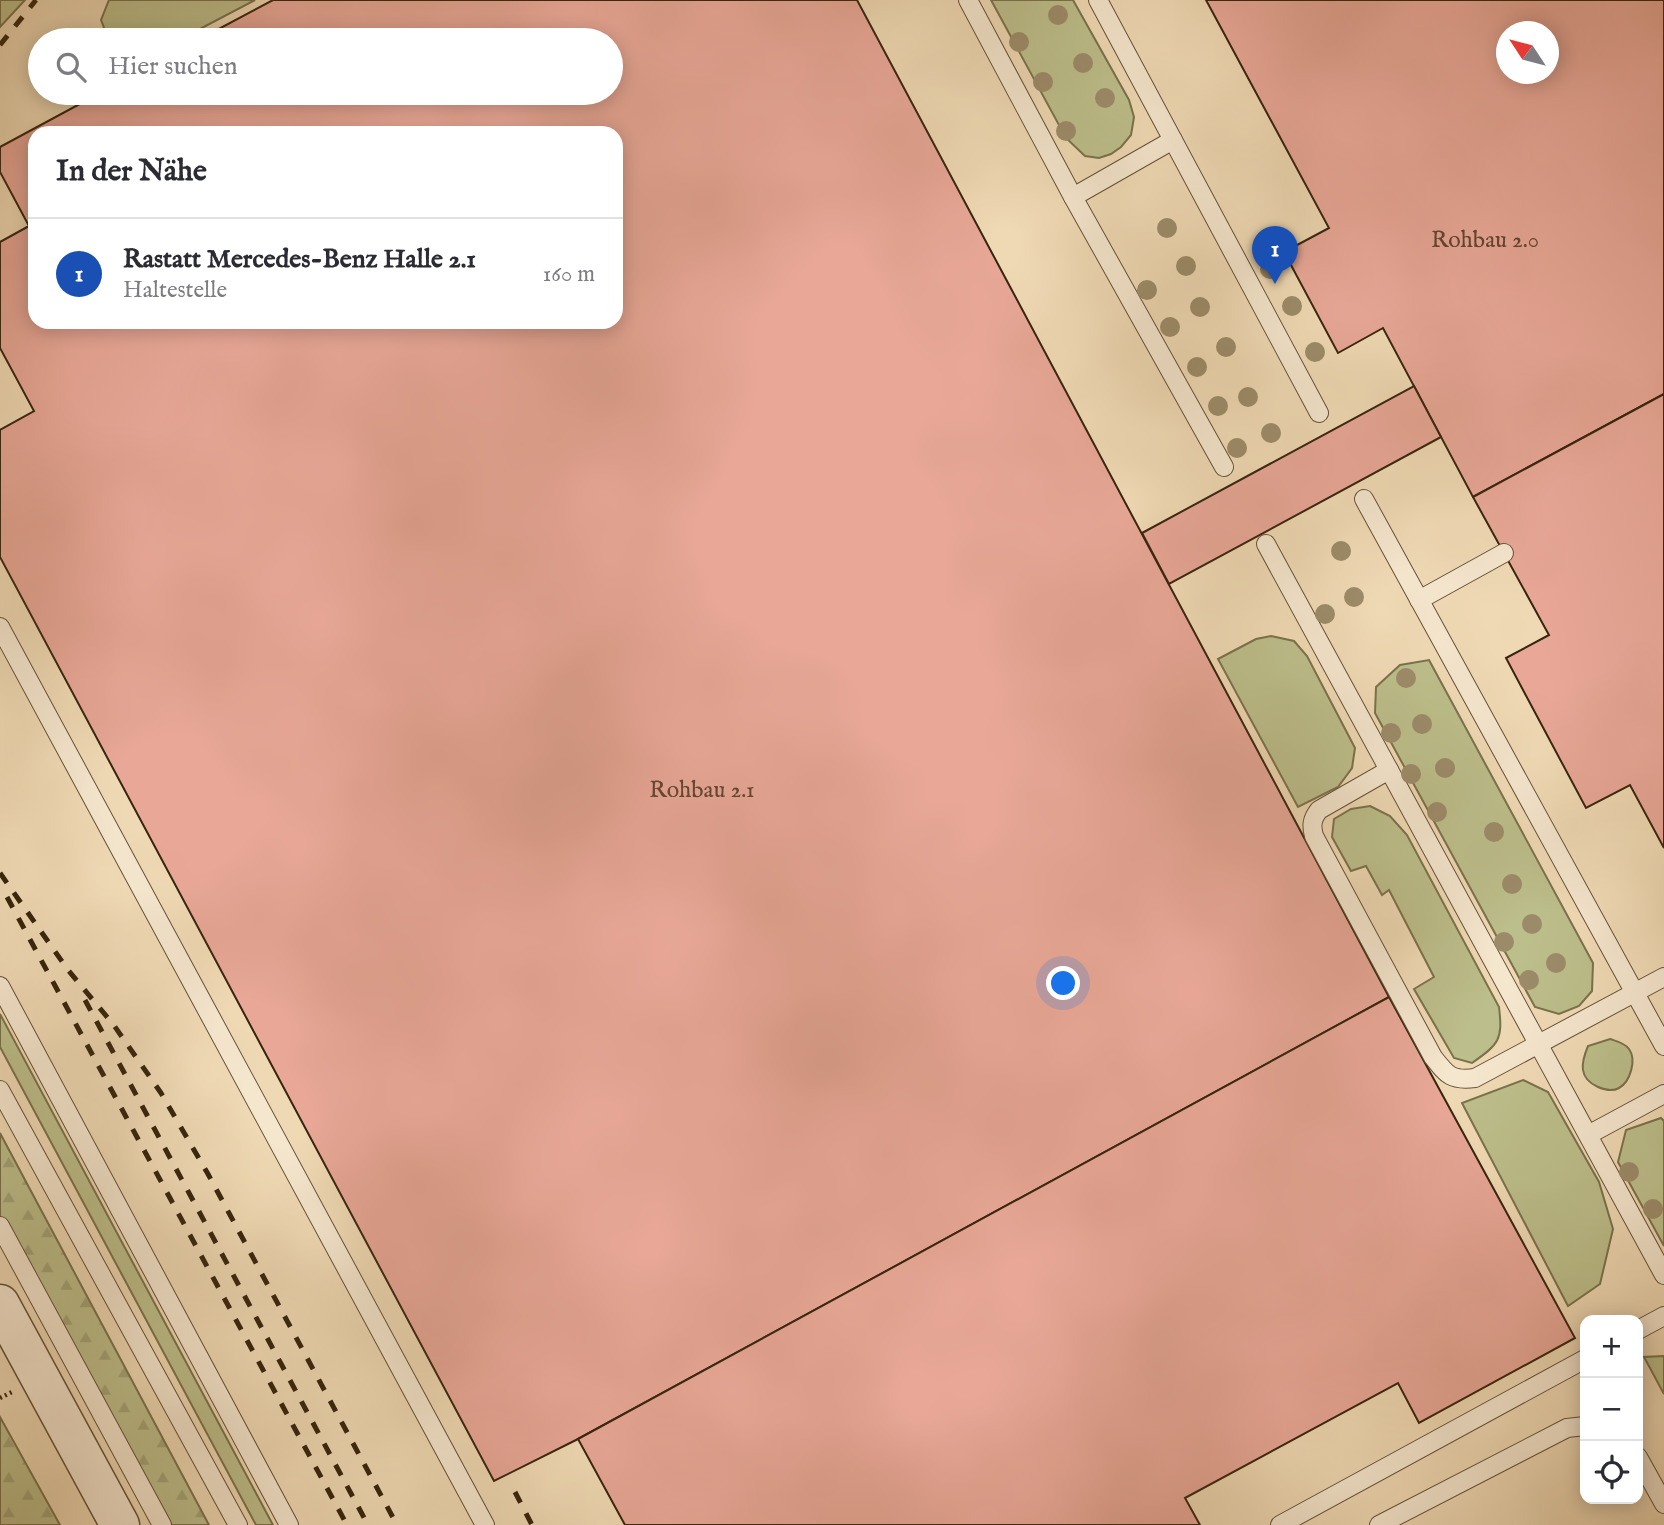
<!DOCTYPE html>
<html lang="de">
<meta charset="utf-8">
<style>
body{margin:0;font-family:"IM FELL English",serif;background:#f7f7f7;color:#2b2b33}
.controls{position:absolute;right:21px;bottom:21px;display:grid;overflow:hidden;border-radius:14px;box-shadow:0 4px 18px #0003}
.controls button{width:63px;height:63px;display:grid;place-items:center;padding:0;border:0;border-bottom:2px solid #e1e1e2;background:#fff;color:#2b2b33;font:35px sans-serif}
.compass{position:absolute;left:1496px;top:21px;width:63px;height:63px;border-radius:50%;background:#fff;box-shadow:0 4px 18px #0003;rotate:306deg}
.you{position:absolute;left:1064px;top:984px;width:24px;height:24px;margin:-18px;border:5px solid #fff;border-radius:50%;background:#1a73e8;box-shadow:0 0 0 10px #1a73e833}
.badge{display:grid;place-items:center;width:46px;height:46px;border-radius:50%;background:#8f2418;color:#fff;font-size:23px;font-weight:700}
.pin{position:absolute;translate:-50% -58px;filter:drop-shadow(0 2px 4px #0008)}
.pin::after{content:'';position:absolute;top:37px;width:24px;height:21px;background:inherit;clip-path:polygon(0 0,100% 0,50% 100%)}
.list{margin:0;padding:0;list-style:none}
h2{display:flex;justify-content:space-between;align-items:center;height:91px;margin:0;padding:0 28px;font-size:30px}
h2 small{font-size:23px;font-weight:400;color:#7c7c81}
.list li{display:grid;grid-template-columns:46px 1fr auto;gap:21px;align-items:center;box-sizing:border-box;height:112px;padding:0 28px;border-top:2px solid #e1e1e2}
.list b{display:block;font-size:26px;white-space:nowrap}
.list p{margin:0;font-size:23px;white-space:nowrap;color:#7c7c81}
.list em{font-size:23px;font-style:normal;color:#7c7c81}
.icon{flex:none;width:38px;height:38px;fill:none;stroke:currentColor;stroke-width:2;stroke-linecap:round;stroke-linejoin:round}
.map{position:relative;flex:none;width:1664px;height:1525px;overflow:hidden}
.search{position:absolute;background:#fff;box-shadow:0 4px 18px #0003;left:28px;top:28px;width:595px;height:77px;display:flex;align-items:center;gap:18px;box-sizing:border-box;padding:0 24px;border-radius:38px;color:#7c7c81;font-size:26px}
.panel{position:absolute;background:#fff;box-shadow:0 4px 18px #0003;left:28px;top:126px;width:595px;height:203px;border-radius:21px}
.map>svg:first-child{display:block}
.green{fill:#bcbe8b;stroke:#7a724c;stroke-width:2}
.forest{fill:url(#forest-firs);stroke:#7a724c;stroke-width:2}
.building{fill:#e8a797;stroke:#38250d;stroke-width:2;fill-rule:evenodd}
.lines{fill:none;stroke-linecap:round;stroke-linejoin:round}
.service-casing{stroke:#665237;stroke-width:20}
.tertiary-casing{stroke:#665237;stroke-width:41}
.path{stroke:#38250d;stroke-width:4.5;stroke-dasharray:2 3.5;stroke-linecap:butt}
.service{stroke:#f5e6ce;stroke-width:18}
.tertiary{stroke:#f5e6ce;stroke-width:38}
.rail{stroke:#38250d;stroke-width:5;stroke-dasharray:12 12;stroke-linecap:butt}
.tree{fill:#9c8b69}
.labels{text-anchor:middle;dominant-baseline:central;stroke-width:6;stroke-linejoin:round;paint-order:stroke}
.number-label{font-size:23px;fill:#644630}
</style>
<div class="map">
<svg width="1664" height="1525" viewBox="0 0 1664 1525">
<defs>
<pattern id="forest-firs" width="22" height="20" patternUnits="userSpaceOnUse" patternTransform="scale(1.75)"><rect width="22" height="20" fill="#bcbe8b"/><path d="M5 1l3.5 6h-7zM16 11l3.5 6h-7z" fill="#a2a377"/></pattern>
</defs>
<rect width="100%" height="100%" fill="#efd9b4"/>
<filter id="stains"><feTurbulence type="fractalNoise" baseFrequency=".00286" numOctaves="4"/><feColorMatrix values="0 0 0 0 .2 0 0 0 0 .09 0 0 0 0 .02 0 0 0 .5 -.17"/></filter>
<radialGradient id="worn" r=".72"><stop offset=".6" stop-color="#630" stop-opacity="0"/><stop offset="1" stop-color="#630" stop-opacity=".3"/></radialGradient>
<!-- green -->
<g class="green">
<path d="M0,0h25l-25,27z"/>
<path d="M109,0h146l-76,40h-70l-8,-20z"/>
<path d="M991,0h82l56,100 5,17 -3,18 -10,12 -10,7 -12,4 -14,-2 -19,-18z"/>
<path d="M1271,636l23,5 13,15 48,92 -3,20 -14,19 -40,20 -80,-148 38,-20z"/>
<path d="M1429,660l164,303 -1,28 -13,15 -20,8 -24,-7 -160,-294 1,-26 24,-22z"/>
<path d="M1370,806l20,10 17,19 92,172c4,33 0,37 -27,56l-18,-5 -40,-69 20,-12 -45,-87 -7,5 -16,-29 -15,5 -19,-34 2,-18 17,-10z"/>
<path d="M0,1014l273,511h-17l-256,-478z"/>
<path d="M1610,1039c6,2 15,4 19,10 8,11 1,33 -10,39 -7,4 -14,2 -21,-1 -20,-9 -17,-24 -10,-41z"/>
<path d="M1523,1080l25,12 51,90 14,47 -13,55 -32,22 -106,-203z"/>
<path d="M1661,1118l3,3v125l-46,-84 8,-32z"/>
<path d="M1664,1356v38l-20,-37z"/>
</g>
<!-- forest -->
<g class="forest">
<path d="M0,1133l209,392h-45l-164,-304z"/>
<path d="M0,1417l60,108h-60z"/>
</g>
<!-- building -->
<g class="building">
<path d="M273,0h584l532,997 -811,442 -84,42 -494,-924v-127l34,-19 -34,-63v-106l29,-16 -29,-54v-25l100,-54h511v-53h-413zM35,133h581v189h-581z"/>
<path d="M1206,0h458v394l-191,103 -90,-169 -45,25 -54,-101 45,-24zM1506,32h42v42h-42z"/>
<path d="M1414,386l27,51 -272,147 -27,-51z"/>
<path d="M1664,394v454l-34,-63 -44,23 -80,-150 43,-23 -76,-138z"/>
<path d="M1389,997l186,341 -156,85 -21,-40 -213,115 15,27h-575l-47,-86z"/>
</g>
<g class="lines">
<defs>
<g id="service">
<path d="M968,0l105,197 151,270"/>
<path d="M1098,0l221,413"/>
<path d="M1073,197l100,-57"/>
<path d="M1364,499l300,547"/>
<path d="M1266,544l398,731"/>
<path d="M1419,600l85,-47"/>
<path d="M0,627l485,898"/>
<path d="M1389,770l-70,40c-7,9 -8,15 -5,26l119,221c14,18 18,24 42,21l189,-101"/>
<path d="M0,986l289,539"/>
<path d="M0,1090l238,435"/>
<path d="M1588,1135l76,-41"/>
<path d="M0,1226l162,299"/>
<path d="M1638,1330l26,-14"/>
<path d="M1638,1457l26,47"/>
<path d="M1280,1525l305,-166"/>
<path d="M1379,1525l188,-97 18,-2"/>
</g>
<path id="tertiary" d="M0,1304l120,221"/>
</defs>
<!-- service casing -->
<use href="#service" class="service-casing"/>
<!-- tertiary casing -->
<use href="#tertiary" class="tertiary-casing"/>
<!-- path -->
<path class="path" d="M0,1398l12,-6"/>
<!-- service -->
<use href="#service" class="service"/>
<!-- tertiary -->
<use href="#tertiary" class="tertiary"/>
<!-- rail -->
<g class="rail">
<path d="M0,45l36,-45"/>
<path d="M0,873l68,97 45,54 48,69 47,81 189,351"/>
<path d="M7,897l340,628"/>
<path d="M85,1000l283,525"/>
<path d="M515,1492l17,33"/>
</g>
</g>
<!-- trees -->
<g class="tree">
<circle cx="1058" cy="15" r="10"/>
<circle cx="1019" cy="42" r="10"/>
<circle cx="1083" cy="63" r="10"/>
<circle cx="1043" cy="82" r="10"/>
<circle cx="1105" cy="98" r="10"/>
<circle cx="1066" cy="131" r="10"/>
<circle cx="1167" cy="228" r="10"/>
<circle cx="1186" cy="266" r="10"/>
<circle cx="1270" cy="269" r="10"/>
<circle cx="1147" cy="290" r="10"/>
<circle cx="1292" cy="306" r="10"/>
<circle cx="1200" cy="307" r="10"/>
<circle cx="1170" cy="327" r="10"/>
<circle cx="1226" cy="347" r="10"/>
<circle cx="1315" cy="352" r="10"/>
<circle cx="1197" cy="367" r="10"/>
<circle cx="1248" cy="397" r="10"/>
<circle cx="1218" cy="406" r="10"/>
<circle cx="1271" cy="433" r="10"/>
<circle cx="1237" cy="448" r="10"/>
<circle cx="1341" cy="551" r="10"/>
<circle cx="1354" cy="597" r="10"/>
<circle cx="1325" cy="614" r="10"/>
<circle cx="1406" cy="678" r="10"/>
<circle cx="1422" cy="724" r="10"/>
<circle cx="1391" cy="733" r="10"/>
<circle cx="1445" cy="768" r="10"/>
<circle cx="1411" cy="774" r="10"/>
<circle cx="1437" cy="812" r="10"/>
<circle cx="1494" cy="832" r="10"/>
<circle cx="1512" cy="884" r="10"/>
<circle cx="1532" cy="924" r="10"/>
<circle cx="1504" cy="942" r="10"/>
<circle cx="1556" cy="963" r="10"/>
<circle cx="1529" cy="980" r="10"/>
<circle cx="1629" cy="1172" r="10"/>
<circle cx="1653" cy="1209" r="10"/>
</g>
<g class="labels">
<!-- number labels -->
<g class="number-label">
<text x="1485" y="240">Rohbau 2.0</text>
<text x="702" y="790">Rohbau 2.1</text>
</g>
</g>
<rect width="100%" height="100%" filter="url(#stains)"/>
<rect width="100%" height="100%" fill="url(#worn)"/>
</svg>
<div class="controls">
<button>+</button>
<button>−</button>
<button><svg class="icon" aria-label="locate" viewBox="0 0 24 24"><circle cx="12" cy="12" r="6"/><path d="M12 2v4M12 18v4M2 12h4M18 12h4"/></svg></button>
</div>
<svg class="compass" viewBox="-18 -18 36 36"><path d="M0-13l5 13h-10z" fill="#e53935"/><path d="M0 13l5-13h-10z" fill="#7c7c81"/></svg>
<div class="you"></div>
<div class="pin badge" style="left:1275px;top:284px;background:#1a4fb4">1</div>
<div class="search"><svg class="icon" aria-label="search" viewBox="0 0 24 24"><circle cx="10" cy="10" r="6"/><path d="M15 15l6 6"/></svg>Hier suchen</div>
<section class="panel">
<h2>In der Nähe<small></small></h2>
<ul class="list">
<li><span class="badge" style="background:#1a4fb4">1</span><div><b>Rastatt Mercedes-Benz Halle 2.1</b><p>Haltestelle</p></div><em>160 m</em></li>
</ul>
</section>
</div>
